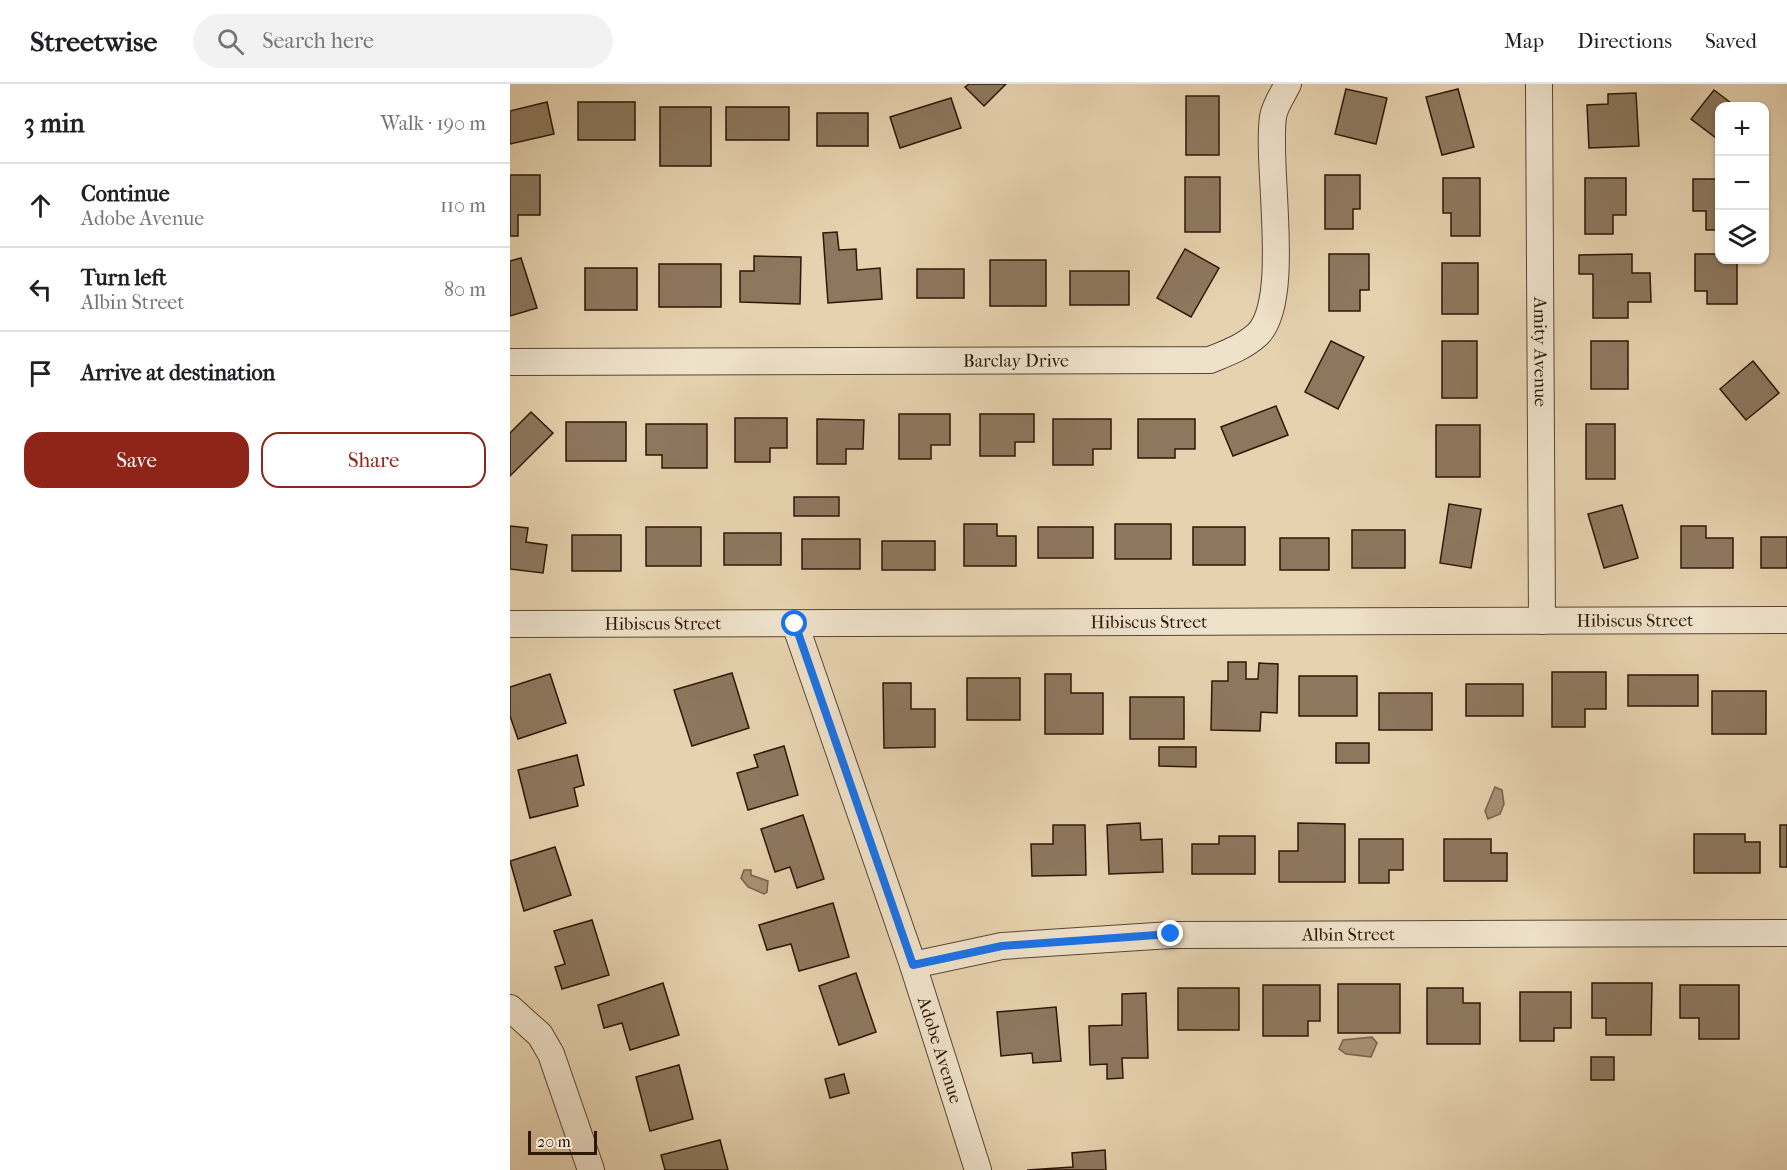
<!DOCTYPE html>
<meta charset="utf-8">
<style>
body{margin:0;font-family:"IM FELL French Canon",serif;background:#f2f2f2;color:#202124}
.controls{position:absolute;right:18px;top:18px;display:grid;overflow:hidden;border-radius:12px;box-shadow:0 2px 4px #0004}
.controls button{width:54px;height:54px;display:grid;place-items:center;padding:0;border:0;border-bottom:2px solid #e0e0e0;background:#fff;color:#202124;font:30px sans-serif}
.scale{position:absolute;left:18px;bottom:15px;width:69px;box-sizing:border-box;padding-left:6px;border:3px solid #2d1707;border-top:0;font-size:16px;line-height:21px;white-space:nowrap;color:#2d1707;-webkit-text-stroke:4px #efe2cb;paint-order:stroke}
.stop{position:absolute;width:18px;height:18px;margin:-14px;border:4px solid #1a73e8;border-radius:50%;background:#fff}
.stop.end{background:#1a73e8;border-color:#fff;box-shadow:0 2px 6px #0008}
.list{margin:0;padding:0;list-style:none}
h2{display:flex;justify-content:space-between;align-items:center;height:78px;margin:0;padding:0 24px;font-size:26px}
h2 small{font-size:20px;font-weight:400;color:#757577}
.list li{display:grid;grid-template-columns:39px 1fr auto;gap:18px;align-items:center;box-sizing:border-box;height:84px;padding:0 24px;border-top:2px solid #e0e0e0}
.list b{display:block;font-size:22px;white-space:nowrap}
.list p{margin:0;font-size:20px;white-space:nowrap;color:#757577}
.list em{font-size:20px;font-style:normal;color:#757577}
.actions{display:flex;gap:12px;padding:18px 24px}
.actions a{flex:1;padding:14px 0;border:2px solid #8f2418;border-radius:18px;text-align:center;font-size:21px;color:#8f2418}
.actions .main{background:#8f2418;color:#fff}
.icon{flex:none;width:33px;height:33px;fill:none;stroke:currentColor;stroke-width:2;stroke-linecap:round;stroke-linejoin:round}
.map{position:relative;flex:none;width:1277px;height:1086px;overflow:hidden}
header{display:flex;align-items:center;gap:36px;box-sizing:border-box;height:84px;padding:0 30px;background:#fff;border-bottom:2px solid #e0e0e0}
header strong{font-size:28px}
nav{display:flex;gap:33px;margin-inline-start:auto;font-size:21px}
.search{width:420px;height:54px;background:#f2f2f2;display:flex;align-items:center;gap:15px;box-sizing:border-box;padding:0 21px;border-radius:33px;color:#757577;font-size:22px}
main{display:flex}
aside{flex:1;background:#fff}
.map>svg:first-child{display:block}
.water{fill:#a79276;stroke:#76614a;stroke-width:1.5}
.building{fill:#8d785e;stroke:#2d1707;stroke-width:1.5}
.lines{fill:none;stroke-linecap:round;stroke-linejoin:round}
.street-casing{stroke:#5b4631;stroke-width:28}
.street{stroke:#efe2cb;stroke-width:26}
.route{stroke:#1a73e8;stroke-width:8}
.labels{text-anchor:middle;dominant-baseline:central;stroke-width:4.5;stroke-linejoin:round;paint-order:stroke}
.street-label{font-size:18px;fill:#2d1707;stroke:#efe2cb}
</style>
<header>
<strong>Streetwise</strong>
<div class="search"><svg class="icon" aria-label="search" viewBox="0 0 24 24"><circle cx="10" cy="10" r="6"/><path d="M15 15l6 6"/></svg>Search here</div>
<nav><a>Map</a><a>Directions</a><a>Saved</a></nav>
</header>
<main>
<aside>
<h2>3 min<small>Walk · 190 m</small></h2>
<ul class="list">
<li><svg class="icon" aria-label="ahead" viewBox="0 0 24 24"><path d="M12 20V5M6 11l6-6 6 6"/></svg><div><b>Continue</b><p>Adobe Avenue</p></div><em>110 m</em></li>
<li><svg class="icon" aria-label="left" viewBox="0 0 24 24"><path d="M17 20v-9H6M10 6l-5 5 5 5"/></svg><div><b>Turn left</b><p>Albin Street</p></div><em>80 m</em></li>
<li><svg class="icon" aria-label="arrive" viewBox="0 0 24 24"><path d="M6 21V4h12l-3 4 3 4H6"/></svg><div><b>Arrive at destination</b></div></li>
</ul>
<div class="actions"><a class="main">Save</a><a>Share</a></div>
</aside>
<div class="map">
<svg width="1277" height="1086" viewBox="0 0 1277 1086">
<rect width="100%" height="100%" fill="#e6d2af"/>
<filter id="stains"><feTurbulence type="fractalNoise" baseFrequency=".00333" numOctaves="4"/><feColorMatrix values="0 0 0 0 .2 0 0 0 0 .09 0 0 0 0 .02 0 0 0 .5 -.17"/></filter>
<radialGradient id="worn" r=".72"><stop offset=".6" stop-color="#630" stop-opacity="0"/><stop offset="1" stop-color="#630" stop-opacity=".3"/></radialGradient>
<!-- water -->
<g class="water">
<path d="M985,703l7,3 2,14 -4,10 -12,5 -3,-8z"/>
<path d="M234,786h7v5l17,6 -1,11 -3,2 -16,-7 -7,-9z"/>
<path d="M862,953l5,6 -6,14 -25,-3 -7,-5 4,-9z"/>
</g>
<!-- building -->
<g class="building">
<path d="M459,0h37l-22,22 -19,-19z"/>
<path d="M836,5l41,9 -11,46 -41,-10z"/>
<path d="M948,5l16,58 -32,8 -16,-58z"/>
<path d="M1204,6l21,16h-15v35l-29,-22z"/>
<path d="M1126,9l3,53 -50,2 -2,-43 21,-1v-10z"/>
<rect x="676" y="12" width="33" height="59"/>
<path d="M441,14l10,30 -61,20 -10,-31z"/>
<path d="M37,18l7,32 -44,10v-33z"/>
<rect x="68" y="18" width="57" height="38"/>
<rect x="150" y="23" width="51" height="59"/>
<rect x="216" y="23" width="63" height="33"/>
<rect x="307" y="29" width="51" height="33"/>
<path d="M0,91h30v40h-22v21h-8z"/>
<path d="M815,91h35v34h-7v20h-28z"/>
<rect x="675" y="93" width="35" height="55"/>
<path d="M933,94h37v58h-29v-23h-8z"/>
<path d="M1075,94h41v37h-13v19h-28z"/>
<path d="M1183,95h27v51h-14v-19h-13z"/>
<path d="M327,148l2,18 17,-1 1,21 23,-2 2,31 -54,4 -5,-70z"/>
<path d="M675,165l34,19 -28,49 -34,-19z"/>
<path d="M819,170h40v36h-9v21h-31z"/>
<path d="M1122,170v19h18l1,29h-23v16h-35v-44h-14v-19z"/>
<path d="M1185,170h25v6h17v44h-30v-13h-12z"/>
<path d="M244,172l47,1 -1,47 -60,-2v-31h14z"/>
<path d="M11,174l16,50 -27,8v-55z"/>
<rect x="480" y="176" width="56" height="46"/>
<rect x="932" y="179" width="36" height="51"/>
<rect x="149" y="180" width="62" height="43"/>
<rect x="75" y="184" width="52" height="42"/>
<rect x="407" y="185" width="47" height="29"/>
<rect x="560" y="187" width="59" height="34"/>
<path d="M821,257l33,16 -26,52 -33,-17z"/>
<rect x="932" y="257" width="35" height="57"/>
<rect x="1081" y="257" width="37" height="48"/>
<path d="M1243,277l26,32 -33,27 -26,-31z"/>
<path d="M766,322l12,29 -55,21 -12,-29z"/>
<path d="M21,328l22,21 -43,43v-43z"/>
<path d="M389,330h51v31h-19v14h-32z"/>
<path d="M470,330h54v28h-19v14h-35z"/>
<path d="M225,334h52v30h-17v14h-35z"/>
<path d="M307,335l47,1 -1,29h-17v15h-29z"/>
<path d="M543,335h58v30h-18v16h-40z"/>
<path d="M628,335h57v30h-20v9h-37z"/>
<rect x="56" y="338" width="60" height="39"/>
<path d="M136,340h61v44h-45v-13h-16z"/>
<rect x="1076" y="340" width="29" height="55"/>
<rect x="926" y="341" width="44" height="52"/>
<rect x="284" y="413" width="45" height="19"/>
<path d="M939,420l32,5 -10,59 -31,-5z"/>
<path d="M1112,421l16,53 -34,10 -16,-54z"/>
<path d="M454,440h33v12h19v30h-52z"/>
<rect x="605" y="440" width="56" height="35"/>
<path d="M0,442l18,2 -2,14 21,3 -4,28 -33,-4z"/>
<path d="M1171,442h25v12h27v30h-52z"/>
<rect x="136" y="443" width="55" height="39"/>
<rect x="528" y="443" width="55" height="31"/>
<rect x="683" y="443" width="52" height="38"/>
<rect x="842" y="446" width="53" height="38"/>
<rect x="214" y="449" width="57" height="32"/>
<rect x="62" y="451" width="49" height="36"/>
<rect x="1251" y="453" width="26" height="31"/>
<rect x="770" y="454" width="49" height="32"/>
<rect x="292" y="455" width="58" height="30"/>
<rect x="372" y="457" width="53" height="29"/>
<path d="M718,578h18v17h12l1,-16 19,1 -1,49 -16,-1 -1,19 -49,-1 1,-49h16z"/>
<path d="M1042,588h54v37h-21v18h-33z"/>
<path d="M222,589l17,55 -57,18 -18,-56z"/>
<path d="M40,590l16,49 -48,16 -8,-23v-29z"/>
<path d="M535,590h26v19h32v41h-58z"/>
<rect x="1118" y="591" width="70" height="31"/>
<rect x="789" y="592" width="58" height="40"/>
<rect x="457" y="594" width="53" height="42"/>
<path d="M373,599h28v26h24v38l-51,1z"/>
<rect x="956" y="600" width="57" height="32"/>
<rect x="1202" y="607" width="54" height="43"/>
<rect x="869" y="609" width="53" height="37"/>
<rect x="620" y="613" width="54" height="42"/>
<rect x="826" y="659" width="33" height="20"/>
<path d="M274,662l14,49 -50,15 -11,-37 21,-6 -4,-12z"/>
<path d="M649,663h37v20l-37,-1z"/>
<path d="M67,671l7,30 -10,3 4,18 -48,12 -12,-48z"/>
<path d="M293,731l21,64 -27,9 -7,-21 -15,5 -14,-43z"/>
<path d="M630,739l1,17 21,-1 1,33 -54,2 -2,-49z"/>
<path d="M788,739l47,1v58h-66v-31h19z"/>
<path d="M543,741h32l1,50 -54,1 -1,-32h22z"/>
<rect x="1270" y="741" width="7" height="42"/>
<path d="M1184,750h51v8h15v31h-66z"/>
<path d="M709,752h36v38h-63v-30h27z"/>
<path d="M849,755h44v31h-14v13h-30z"/>
<path d="M934,755h47v14h16v28h-63z"/>
<path d="M45,763l16,48 -47,16 -14,-50z"/>
<path d="M323,819l16,54 -50,14 -8,-27 -24,6 -8,-25z"/>
<path d="M82,836l17,55 -47,14 -7,-22 10,-3 -11,-33z"/>
<path d="M346,889l20,59 -37,13 -20,-59z"/>
<path d="M153,899l16,52 -49,15 -8,-27 -18,5 -6,-23z"/>
<path d="M1082,899h60l-1,52h-45v-17h-14z"/>
<rect x="828" y="900" width="62" height="49"/>
<path d="M753,901h57v36h-12v15h-45z"/>
<path d="M1170,901h59v54h-40v-21h-19z"/>
<rect x="668" y="904" width="61" height="42"/>
<path d="M917,904h36v15h17v41h-53z"/>
<path d="M1010,908h51v36h-17v13h-34z"/>
<path d="M636,909l2,65h-26l1,20 -16,1v-15l-17,1 -1,-39 33,-1v-31z"/>
<path d="M546,923l5,54 -28,2 -1,-10 -31,3 -4,-44z"/>
<rect x="1081" y="973" width="23" height="23"/>
<path d="M169,981l14,54 -43,12 -14,-54z"/>
<path d="M334,990l5,19 -19,5 -5,-19z"/>
<path d="M210,1056l8,30h-63l-4,-15z"/>
<path d="M595,1066l1,20h-79l46,-3 -1,-14z"/>
</g>
<g class="lines">
<defs>
<g id="street">
<path id="s1" d="M1029,0l3,537"/>
<path id="s2" d="M0,278l700,-2c17,-7 34,-13 48,-26 34,-35 8,-167 15,-217 1,-10 10,-23 15,-33"/>
<path id="s3" d="M0,540l1277,-4"/>
<path id="s4" d="M285,540l118,341 65,205"/>
<path id="s5" d="M403,881l89,-19 169,-11 616,-2"/>
<path d="M0,924l30,27 11,19 40,116"/>
</g>
</defs>
<!-- street casing -->
<use href="#street" class="street-casing"/>
<!-- street -->
<use href="#street" class="street"/>
</g>
<g class="lines">
<!-- route -->
<path class="route" d="M285,540l118,341 89,-19 169,-12"/>
</g>
<g class="labels">
<!-- street labels -->
<g class="street-label">
<text stroke="none"><textPath href="#s1" startOffset="268">Amity Avenue</textPath></text>
<text stroke="none"><textPath href="#s2" startOffset="506">Barclay Drive</textPath></text>
<text stroke="none"><textPath href="#s3" startOffset="1125">Hibiscus Street</textPath></text>
<text stroke="none"><textPath href="#s3" startOffset="639">Hibiscus Street</textPath></text>
<text stroke="none"><textPath href="#s3" startOffset="153">Hibiscus Street</textPath></text>
<text stroke="none"><textPath href="#s5" startOffset="438">Albin Street</textPath></text>
<text stroke="none"><textPath href="#s4" startOffset="450">Adobe Avenue</textPath></text>
</g>
</g>
<rect width="100%" height="100%" filter="url(#stains)"/>
<rect width="100%" height="100%" fill="url(#worn)"/>
</svg>
<div class="controls">
<button>+</button>
<button>−</button>
<button><svg class="icon" aria-label="layers" viewBox="0 0 24 24"><path d="M12 4l9 5-9 5-9-5zM3 14l9 5 9-5"/></svg></button>
</div>
<div class="scale">20 m</div>
<div class="stop" style="left:285px;top:540px"></div>
<div class="stop end" style="left:661px;top:850px"></div>
</div>
</main>
